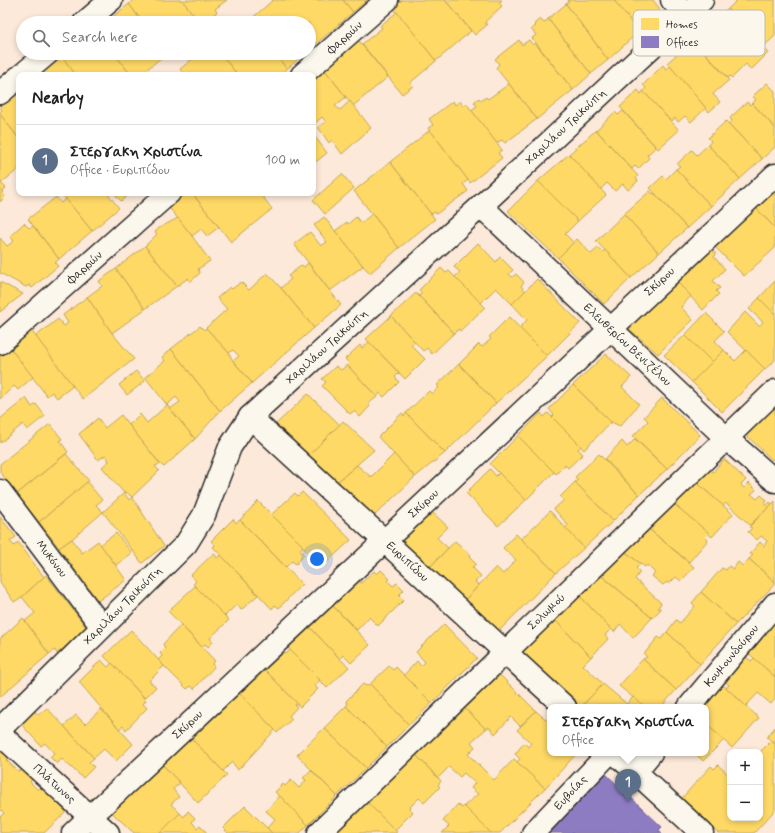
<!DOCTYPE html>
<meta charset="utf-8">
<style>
body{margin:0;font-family:Mynerve,sans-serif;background:#f2f2f2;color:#222}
.controls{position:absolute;right:12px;bottom:12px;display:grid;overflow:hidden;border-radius:8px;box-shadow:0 2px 6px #0003}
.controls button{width:36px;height:36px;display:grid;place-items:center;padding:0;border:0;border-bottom:1px solid #e0e0e0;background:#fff;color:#222;font:20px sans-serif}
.you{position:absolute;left:317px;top:559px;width:14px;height:14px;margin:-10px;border:3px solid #fff;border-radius:50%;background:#1a73e8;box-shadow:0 0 0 6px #1a73e833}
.badge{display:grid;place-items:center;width:26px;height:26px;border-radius:50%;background:#0b8043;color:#fff;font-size:13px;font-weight:700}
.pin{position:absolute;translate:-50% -33px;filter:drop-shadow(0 1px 2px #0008)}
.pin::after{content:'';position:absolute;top:21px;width:14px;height:12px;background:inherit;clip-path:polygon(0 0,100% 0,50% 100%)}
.popup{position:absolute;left:547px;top:704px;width:162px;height:52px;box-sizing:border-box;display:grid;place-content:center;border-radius:8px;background:#fff;filter:drop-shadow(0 1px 3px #0005);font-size:13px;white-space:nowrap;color:#767676}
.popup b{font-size:15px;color:#222}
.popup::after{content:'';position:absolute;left:50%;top:100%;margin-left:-8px;border:8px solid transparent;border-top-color:#fff}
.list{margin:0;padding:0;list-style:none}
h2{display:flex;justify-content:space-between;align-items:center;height:52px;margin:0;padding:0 16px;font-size:17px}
h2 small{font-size:13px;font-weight:400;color:#767676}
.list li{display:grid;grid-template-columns:26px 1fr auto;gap:12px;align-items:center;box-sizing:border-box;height:72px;padding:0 16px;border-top:1px solid #e0e0e0}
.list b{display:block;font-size:15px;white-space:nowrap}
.list p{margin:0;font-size:13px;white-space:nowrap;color:#767676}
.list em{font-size:13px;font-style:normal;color:#767676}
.icon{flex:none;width:22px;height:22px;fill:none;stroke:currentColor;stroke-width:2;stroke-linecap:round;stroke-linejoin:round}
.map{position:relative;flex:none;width:775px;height:833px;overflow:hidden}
.search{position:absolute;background:#fff;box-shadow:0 2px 6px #0003;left:16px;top:16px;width:300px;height:44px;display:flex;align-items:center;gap:10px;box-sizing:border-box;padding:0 14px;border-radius:22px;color:#767676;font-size:15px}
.panel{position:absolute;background:#fff;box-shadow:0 2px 6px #0003;left:16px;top:72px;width:300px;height:124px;border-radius:8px}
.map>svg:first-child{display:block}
.homes{fill:#ffd966;stroke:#bfa554}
.offices{fill:#8e7cc3;stroke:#706495}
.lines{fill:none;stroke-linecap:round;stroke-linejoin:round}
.minor-casing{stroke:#2b2b2b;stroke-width:25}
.minor{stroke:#fbf7ec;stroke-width:22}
.labels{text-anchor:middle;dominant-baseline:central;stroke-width:4;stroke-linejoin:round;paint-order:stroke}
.street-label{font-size:12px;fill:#2b2b2b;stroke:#fbf7ec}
.key{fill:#fbf7ec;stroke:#bdbab2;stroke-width:1}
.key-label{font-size:11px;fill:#2b2b2b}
</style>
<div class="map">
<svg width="775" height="833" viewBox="0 0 775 833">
<rect width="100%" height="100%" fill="#fce9d9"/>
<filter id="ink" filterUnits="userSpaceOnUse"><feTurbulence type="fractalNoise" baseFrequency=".025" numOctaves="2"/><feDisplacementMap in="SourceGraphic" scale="8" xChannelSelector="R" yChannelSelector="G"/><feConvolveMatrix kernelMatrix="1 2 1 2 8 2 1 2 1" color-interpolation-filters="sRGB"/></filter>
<g filter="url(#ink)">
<!-- homes -->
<g class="homes">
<path d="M134,0h48l17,21 -3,2h-53l-14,-19z"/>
<path d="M182,0h45l-12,9 2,3 -14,11h-3z"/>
<path d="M273,0h70l10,12 -44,38v-27h-56l-3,-3z"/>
<path d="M343,0h24l-14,12z"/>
<path d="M402,0h43l26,31 -35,30 -43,-53z"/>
<path d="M445,0h57l-3,3 3,3 -17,16 2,3 -12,10z"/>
<path d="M568,0h46l22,28 -4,4 3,3 -27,25 -42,-56 3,-2z"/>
<path d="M614,0h39l7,9 -24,19z"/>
<path d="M737,0h38v36l-12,11 -35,-38z"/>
<path d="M129,4l14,19h-38z"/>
<path d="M566,4l42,56 -17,14 -43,-55z"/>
<path d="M728,9l40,44 -17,17 -5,-6 -14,14 -2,-2 -2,2 -35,-38z"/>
<path d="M397,12l39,49 -26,22 3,3 -11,8 -40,-50 20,-16 -2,-2z"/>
<path d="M540,19l4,4 4,-4 43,55 -18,16 -41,-52 4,-3 -5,-6 5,-3 -2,-2z"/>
<path d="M358,40l30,37 -35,29 -29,-37z"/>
<path d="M519,40l3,5 7,-5 4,5 2,-2 38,47 -36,29 -41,-51 3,-4 -4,-5z"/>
<path d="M693,40l36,40 -16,14 7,8 -11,10 -42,-49z"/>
<path d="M68,53h46l17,22h-55l-14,-18z"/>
<path d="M114,53h53l-27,22h-9z"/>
<path d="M210,53h6l1,1 3,-1 18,22h-53l-5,-6 19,-15 4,4z"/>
<path d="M220,53h54l13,16 -8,6h-41z"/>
<path d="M274,53h31l-18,16z"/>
<path d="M62,57l14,18h-39l20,-16 1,1z"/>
<path d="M663,65l3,4 4,-3 36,42 -15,14 -6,-6 -7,6 -3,-4 -4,4 -28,-31 3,-3 -3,-3z"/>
<path d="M324,69l22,28 -11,9 5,4 10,-9 21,27 -29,26 -10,-14 -3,3 -11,-16 8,-5 -4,-5 -9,8v-47z"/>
<path d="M767,83l8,8v37l-23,-25 4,-3 -3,-4z"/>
<path d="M509,84l28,35 -32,24 -3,-3 -6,3 -25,-33 6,-4 -3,-4 5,-4 2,3 5,-4 2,2z"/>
<path d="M638,90l3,4 2,-3 36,39 -21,19 -38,-42z"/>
<path d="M19,92v47l-19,-25v-2l2,-2 -2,-3z"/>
<path d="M453,101l2,4 5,-4 3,5 3,-3 36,47 -4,3 4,5 -32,25 -42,-55 5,-3 -4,-6z"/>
<path d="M747,102l3,3 2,-2 23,25v19l-13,12 -33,-35 3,-3 -2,-3z"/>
<path d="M623,111l33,36 -9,8 2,3 -11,11 -3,-3 -3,3 -36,-39 19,-18 3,3z"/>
<path d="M0,114l19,25v30l-18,14 -1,-1z"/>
<path d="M726,121l36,38 -22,20 -32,-34 3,-4 -3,-3z"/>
<path d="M430,130l38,50 -5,4 5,7 -32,23 -1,-2 -4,2 -41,-52z"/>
<path d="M596,130l42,46 -2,2 2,3 -10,9 -5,-6 -8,7 -8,-8 -7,7 -31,-36z"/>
<path d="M313,134l14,19 -14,11z"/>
<path d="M708,145l32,34 -29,27 -35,-37 4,-3 -3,-2 15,-14 5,5z"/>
<path d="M569,154l37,41 -28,26 -40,-40z"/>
<path d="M390,162l45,57 -36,29 -45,-57z"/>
<path d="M676,169l35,37 -24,22 -37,-40 13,-12 3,3z"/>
<path d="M342,174l12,14 -29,26 -12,-14z"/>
<path d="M775,180v48l-24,-25z"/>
<path d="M538,181l40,40 -13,13 9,9 -16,15 -50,-47z"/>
<path d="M0,182l6,6 -4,4 3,5 -5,5z"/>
<path d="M650,191l3,3 1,-1 33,35 -28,25 -35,-39z"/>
<path d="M61,193h46l12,15 -27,23z"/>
<path d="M114,193h17l-10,8z"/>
<path d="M181,193h11l27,34 -12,9 -6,-7 -9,7 -25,-31z"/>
<path d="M192,193h68l12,16 -41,33z"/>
<path d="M56,197l5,6 5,-4 26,32 -33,28 -31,-40z"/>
<path d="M751,203l24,25v20l-31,28 -34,-34z"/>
<path d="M372,214l27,34 -29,25 -7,-7 -28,-35 12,-9 1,2 8,-7 5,6z"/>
<path d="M624,214l35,39 -28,25 -35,-37z"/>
<path d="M324,217l39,49 -33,25 -36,-47 16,-12 11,14 6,-4 -13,-17z"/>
<path d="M178,218l14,18 18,25 -12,8 2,4 -10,9 -2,-4 -11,8 -32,-40 12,-12 -2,-2 4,-4z"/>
<path d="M24,223l5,5 4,-2 26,33 -4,4 3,3 -26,22 -3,-3 -3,2 -26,-14v-35l7,8 7,-5 -4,-5z"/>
<path d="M577,239l14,15 7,-6 5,4 2,-2 26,28 -27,26 -46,-46z"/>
<path d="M478,243l18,19 4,-5 13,13 -4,4 3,3 4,-3 8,8 -3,4 4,5 -13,13 -16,-16 -15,15 -26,-26 5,-5 -6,-5z"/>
<path d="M706,243l10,11 -2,3 11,12 -12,12 7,7 -4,3 3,3 -16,16 -29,-31z"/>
<path d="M145,246l32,40 -32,23 -29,-40z"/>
<path d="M308,263l33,42 -27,23 -33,-40 10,-9 -3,-3 14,-11 2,2z"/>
<path d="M441,268l5,5 3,-2 36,36 -25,24 -1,-2 -5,4 -35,-37 3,-3 -3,-3z"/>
<path d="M116,269l29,40 -33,24 -25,-36 15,-11 -3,-5z"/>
<path d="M267,273l14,15 33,40 -62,55 -19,-22 6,-5 -6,-6 -4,3 -23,-25 21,-19 -10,-11 13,-11 2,2 9,-7 8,8z"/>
<path d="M537,279l43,44 -33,33 -28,-28 8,-8 -15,-16z"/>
<path d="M775,281v32h-1l-15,-15z"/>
<path d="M0,282l23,12 -23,18z"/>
<path d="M669,282l6,4 3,-3 13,13 -10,11 12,13 -35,34 -31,-27z"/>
<path d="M416,293l38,40 -22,21 -5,-6 -4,3 -32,-35z"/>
<path d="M87,297l25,36 22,26 -51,40 -48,-62 23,-18 6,7 4,-3 -5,-8z"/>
<path d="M759,298l16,16v46l-10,9 -38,-37 18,-20 14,14 4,-4 -14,-13z"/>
<path d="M706,313l18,18 -9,10 9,9 -12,12 -27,-27z"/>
<path d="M391,316l24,26 -4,3 14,14 -20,20 -39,-40z"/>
<path d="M509,317l38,39 -51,47 -37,-39 20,-20 3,3 9,-8 -2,-2z"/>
<path d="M28,326l45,60 -16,12 -5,-6 -5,4 -41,-53z"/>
<path d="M200,326l4,4 2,-2 23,25 4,8 19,22 -32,28 -49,-62z"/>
<path d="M685,335l27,27 -20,20 -28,-27z"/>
<path d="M369,342l30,31 -4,4 4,5 -15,15 -4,-4 -3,4 -30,-32 2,-2 -4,-4 15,-14 2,3z"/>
<path d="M6,343l27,34 -15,13 -4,-4 -14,13v-51z"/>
<path d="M171,349l49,62 -25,28 -25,-30 10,-7 -4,-5 -9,8 -22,-28 20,-16 -3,-4z"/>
<path d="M724,350l11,11 11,-11 19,19 -43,43 -30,-30z"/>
<path d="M606,354l25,23 -9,10 17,17 -19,22 -9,-4 -38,-37z"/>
<path d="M459,364l37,39 -51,50 -39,-40 23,-22 3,3 7,-7 -2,-2z"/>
<path d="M347,365l30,32 -9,7 2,2 -10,11 -6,-6 -4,3 -28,-28 4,-4 -4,-3 14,-13 5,4z"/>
<path d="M136,371l9,10 -18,14 -8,-10z"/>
<path d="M573,385l38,37 -27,28 -32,-33 2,-2 -5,-6z"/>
<path d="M308,394l32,31 -33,32 -33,-31z"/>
<path d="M26,398l6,9 4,-3 9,12 -18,14 -4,-6 -23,19v-24z"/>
<path d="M662,398l38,37 -33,34 -34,-33 15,-15 -4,-4z"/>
<path d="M775,400v57l-3,3 -30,-29z"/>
<path d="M167,405l28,34 -31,28 -4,-3 -31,-39 11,-11 7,9z"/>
<path d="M402,413l2,3 2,-3 39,40 -30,24 -37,-40z"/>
<path d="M541,413l3,4 4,-4 33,33 -3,3 5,5 -15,14 -3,-3 -9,9 -38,-38z"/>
<path d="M121,415l39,49 -5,2 4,5 -27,26 -6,-5 -2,1 -22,-26 7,-6 -3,-6 -8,5 -19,-26 19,-16 7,10z"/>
<path d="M343,421l31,29 -38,33 -29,-26z"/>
<path d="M50,424l12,15 -2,2 8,11 -51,42 -17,-22v-8z"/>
<path d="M518,436l36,36 -28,28 -36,-36z"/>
<path d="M635,439l32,30 -28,26 -34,-36 17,-18 5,6z"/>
<path d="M66,454l23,27 -50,41 -22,-28z"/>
<path d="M394,454l21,23 -42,40 -37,-34 21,-18 14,12z"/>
<path d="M599,454l40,41 -26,26 -38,-39 3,-2 -3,-3z"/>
<path d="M724,459l22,21 -5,5 3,3 5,-5 7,7 -5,4 6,5 4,-4 6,5 -3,4 2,2 4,-4 2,2 -22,21 -24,-22 -3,3 -29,-26 12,-13 7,5z"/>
<path d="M490,469l6,7 3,-3 27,27 -28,26 -32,-33z"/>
<path d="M691,478l42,36 -21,23 -43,-37z"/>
<path d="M87,482l15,18 -6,5 7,7 -31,27 -13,9 -20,-26z"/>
<path d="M575,482l38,39 -29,27 -19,-20 3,-3 -14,-16 10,-9 -4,-3z"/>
<path d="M302,492l49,48 -25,23 -3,-3 -4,4 -48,-49 24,-22 3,3z"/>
<path d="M124,493l5,7 3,-3 32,49 -22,17 -39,-51z"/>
<path d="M669,500l40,33 -4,4 3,3 -19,22 -45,-37z"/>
<path d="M258,501l45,45 -3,4 4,5 -8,9 -4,-3 -6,6 -46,-47z"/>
<path d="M775,501v81l-26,-23 4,-4 -3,-1 10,-12 4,4 3,-5 -6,-5 -4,4 -9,-8 4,-4 -3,-1z"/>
<path d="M550,511l34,37 -28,25 -35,-34z"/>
<path d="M432,512l16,15 -11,11 11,10 -19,20 -31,-27 23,-24 3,3z"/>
<path d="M0,517l16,20 -6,4 4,5 4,-4 26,35 -22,20 -8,5 -14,-20z"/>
<path d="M233,519l3,4 4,-3 62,64 -23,24 -4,-3 -3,4 -59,-62 2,-2 -4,-4z"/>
<path d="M644,525l50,42 -13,14 -5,-4 -7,7 -2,-2 -4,3 -11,-9 3,-3 -8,-8 -2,2 -21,-16z"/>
<path d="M116,533l16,20 -16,12 -16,-20z"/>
<path d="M516,534l40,39 -59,60 -33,-32 32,-34 7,7 13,-14 -13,-12z"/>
<path d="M72,539l10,14 16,-12 28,39 -28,21 -39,-53z"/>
<path d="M455,541l16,14 -2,2 7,7 -4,3 9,9 -6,6 4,3 -15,16 -35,-33z"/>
<path d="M624,551l17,13 -5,4 4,4 -5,7 26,24 -3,5 3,1 -9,9 -51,-43z"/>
<path d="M214,553l3,5 4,-3 37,40 -17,15 -4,-6 -12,12 -32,-32 3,-3 -5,-6z"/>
<path d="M749,559l26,23v2l-39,40 -35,-32 21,-24 4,2 3,-4 4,3 5,-7 5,4z"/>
<path d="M381,570l9,9 -2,2 5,5 4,-3 7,7 -5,5 5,5 -26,26 -9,-9 -12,13 -25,-25 26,-26 3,4 13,-12 3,3z"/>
<path d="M597,572l55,46 -19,20 -13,-14 -6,8 -38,-40z"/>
<path d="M46,575l41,53 -30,26 -2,-4 -6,4 -24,-33 10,-8 -13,-16z"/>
<path d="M195,586l34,34 -19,18 3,4 -5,5 -3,-3 -3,3 -34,-36z"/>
<path d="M576,592l35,37 -6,6 3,4 -17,18 -41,-42z"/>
<path d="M701,592l35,32 -36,40 -33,-32 9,-12 4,3 15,-17 -3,-3z"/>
<path d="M332,605l38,40 -19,18 -8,-8 -3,4 -33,-35z"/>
<path d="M550,615l41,42 -8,8 20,19 -22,23h-2l-64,-58z"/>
<path d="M23,618l26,36 -49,43v-58z"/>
<path d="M772,622l3,3v52l-29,-26z"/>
<path d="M307,624l33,35 9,8 -22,21 -42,-43z"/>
<path d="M444,624l33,34 -45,45 -28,-28 13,-14 4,5 4,-4 -9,-10z"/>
<path d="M181,625l34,36 -3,3 2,3 -20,22 -3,-3 -4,3 -29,-29 4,-4 -2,-3 5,-5 -2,-4z"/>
<path d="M131,630l33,36 -15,15 7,6 -11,11 -41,-42z"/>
<path d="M667,632l33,32 -24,26 -33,-31 4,-2 -3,-3 14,-17 3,2z"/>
<path d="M279,647l7,7 4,-4 30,30 -5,6 3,3 -18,18 -39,-41z"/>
<path d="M743,654l8,7 3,-3 21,19v22l-4,5 -13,-11 -12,13 -20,-18 3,-3 -8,-7z"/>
<path d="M643,659l33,31 -15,17h-16l-26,-21z"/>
<path d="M101,660l7,7 4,-4 34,37 -3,4 4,4 -21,22 -3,-4 -4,3 -40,-47z"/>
<path d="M261,666l36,37 -2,2 2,2 -8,9 3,3 -15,14 -41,-43z"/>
<path d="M389,666l4,4 3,-3 36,36 -23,22 -39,-41z"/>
<path d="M493,668l43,43 -16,15 -9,-9 -16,17 -6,-7 -3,2 -27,-26z"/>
<path d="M719,681l40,37 -27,30 -26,-24v-17h-11z"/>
<path d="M363,684l3,2 4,-2 39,41 -22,22 -41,-41 2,-2 -2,-3z"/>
<path d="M603,684l24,20 6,-7 12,10h-64z"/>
<path d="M236,690l39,40 -37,40 -6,-8 -9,9 -34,-35z"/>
<path d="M459,703l27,26 -15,13 4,5 -7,7 26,26 20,-21 31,29 -45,45h-9l-27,-27 14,-12 -7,-6 4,-5 -11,-10 -4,4 -11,-10 -11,11 -24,-25z"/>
<path d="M346,706l41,41 -21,21 -42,-40z"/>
<path d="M47,708l47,50 -5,4 5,5 -11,11 -21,-19 -5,5 -7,-7 4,-4 -9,-10 -4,3 -21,-23 15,-12 3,4z"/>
<path d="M101,709l32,35 -17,17 -12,-12 -10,9 -30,-32 12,-11 9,9z"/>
<path d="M536,711l14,12v30h27l-32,35 -28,-26 3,-3 -5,-5 9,-11 4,4 3,-4 -14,-13z"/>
<path d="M706,724l18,16 -21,21 -8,-8h11z"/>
<path d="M775,727v17l-8,-7z"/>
<path d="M324,728l42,40 -29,28 -40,-41z"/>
<path d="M189,736l38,39 -29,28 -37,-40z"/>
<path d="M771,741l4,3v66l-21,23h-36l-37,-34 30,-33 3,3 4,-4 12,11v42h30v-66z"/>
<path d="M0,751l8,6 -2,3 13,12 3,-3 10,10 -2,3 8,8 3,-3 25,25 -22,21h-44v-16l4,-4 -4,-4z"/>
<path d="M414,753l27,28 -3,4 2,2 -16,16 -5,-5 -10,10 4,4 -18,18 -34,-34z"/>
<path d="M161,763l19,20 -7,6 6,8 -8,7 9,9 -20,20h-26l-25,-23z"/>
<path d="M311,770l26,26 -29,29 -33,-33 8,-8 2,2 6,-6 8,8 7,-8 -3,-2z"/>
<path d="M280,796l28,29 -8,8h-28l-5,-5 8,-9 -9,-8z"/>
<path d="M361,796l36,36 -2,1h-71z"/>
<path d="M458,804l4,4 2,-2 27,27h-49l7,-7 -6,-5z"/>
<path d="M245,806l27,27h-44l-5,-5z"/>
<path d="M188,811l7,7 -3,4 5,6 3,-3 7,8h-47l20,-20 4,4z"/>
</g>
<!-- offices -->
<path class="offices" d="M605,773l57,54 -3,3 3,3h-114z"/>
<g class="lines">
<defs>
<g id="minor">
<path d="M672,0l13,15"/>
<path d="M84,23l27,-23"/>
<path d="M22,75l26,-22"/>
<path d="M302,75l85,-75"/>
<path d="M0,93l19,-16"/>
<path d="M481,206l245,232 49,43"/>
<path d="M0,343l169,-150"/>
<path d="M250,417l315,290"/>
<path d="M0,491l102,136"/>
<path d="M689,707l86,-103"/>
<path d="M0,729l186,-185 18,-29 26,-68 20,-30 231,-211 221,-206"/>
<path d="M0,734l108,99"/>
<path d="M615,753l87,80"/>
<path d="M635,772l16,-19"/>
<path d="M73,833l702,-658"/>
<path d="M319,833l456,-442"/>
<path d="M533,833l76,-80"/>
</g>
</defs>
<!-- minor casing -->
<use href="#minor" class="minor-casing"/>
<!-- minor -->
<use href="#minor" class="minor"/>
</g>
</g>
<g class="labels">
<!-- street labels -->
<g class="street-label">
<text transform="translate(345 38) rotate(-42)">Φαρρών</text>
<text transform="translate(566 127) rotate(-43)">Χαριλάου Τρικούπη</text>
<text transform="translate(85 268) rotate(-42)">Φαρρών</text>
<text transform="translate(660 282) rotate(-43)">Σκύρου</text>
<text transform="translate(627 345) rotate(43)">Ελευθερίου Βενιζέλου</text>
<text transform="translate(327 347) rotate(-42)">Χαριλάου Τρικούπη</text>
<text transform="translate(424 504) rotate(-43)">Σκύρου</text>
<text transform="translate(51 559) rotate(53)">Μυκόνου</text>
<text transform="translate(407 562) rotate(43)">Ευριπίδου</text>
<text transform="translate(123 606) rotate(-45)">Χαριλάου Τρικούπη</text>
<text transform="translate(547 612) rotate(-44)">Σολωμού</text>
<text transform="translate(732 656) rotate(-50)">Κουμουνδούρου</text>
<text transform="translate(188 725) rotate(-43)">Σκύρου</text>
<text transform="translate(54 784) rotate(42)">Πλάτωνος</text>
<text transform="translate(571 793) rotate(-47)">Ευβοίας</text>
</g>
</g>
<!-- legend -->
<rect x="633" y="10" width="132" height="46" rx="6" class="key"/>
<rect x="641" y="18" width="18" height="12" fill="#ffd966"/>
<rect x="641" y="36" width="18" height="12" fill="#8e7cc3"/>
<g class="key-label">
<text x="666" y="28">Homes</text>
<text x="666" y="46">Offices</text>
</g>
</svg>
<div class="controls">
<button>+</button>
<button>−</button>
</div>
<div class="you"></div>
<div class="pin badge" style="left:628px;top:802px;background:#5c6f8a">1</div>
<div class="popup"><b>Στεργακη Χριστίνα</b>Office</div>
<div class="search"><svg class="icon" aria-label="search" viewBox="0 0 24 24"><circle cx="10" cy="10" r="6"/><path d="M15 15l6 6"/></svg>Search here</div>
<section class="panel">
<h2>Nearby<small></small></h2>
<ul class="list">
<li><span class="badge" style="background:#5c6f8a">1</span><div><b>Στεργακη Χριστίνα</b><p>Office · Ευριπίδου</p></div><em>100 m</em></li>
</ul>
</section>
</div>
